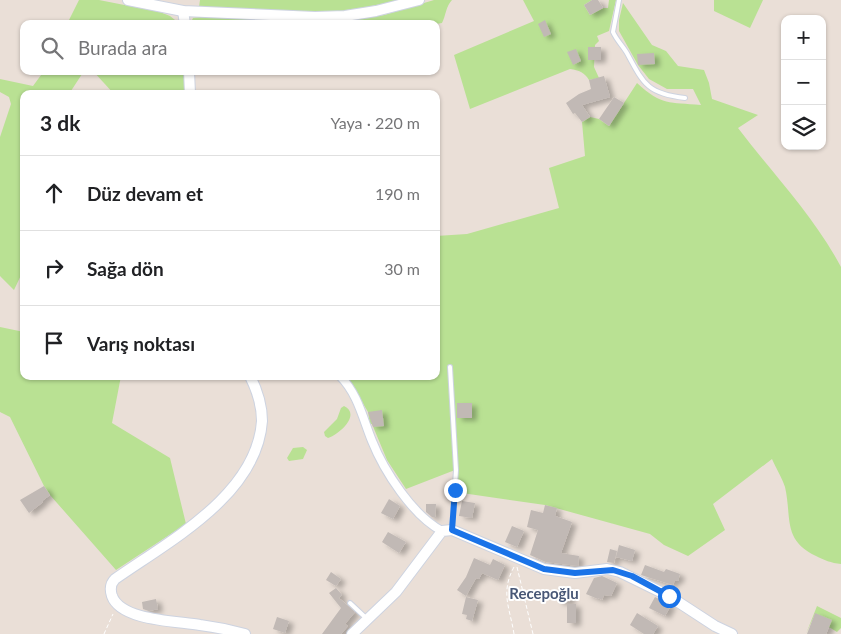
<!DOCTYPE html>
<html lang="tr">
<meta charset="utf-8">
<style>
body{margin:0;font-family:Lato,sans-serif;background:#f2f2f2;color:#202124}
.controls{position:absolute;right:15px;top:15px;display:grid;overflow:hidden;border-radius:10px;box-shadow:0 1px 4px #0004}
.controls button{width:45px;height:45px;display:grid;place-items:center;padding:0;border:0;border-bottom:1px solid #e0e0e0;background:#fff;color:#202124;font:25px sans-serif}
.stop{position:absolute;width:15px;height:15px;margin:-11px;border:4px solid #1a73e8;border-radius:50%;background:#fff}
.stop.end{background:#1a73e8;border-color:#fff;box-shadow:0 1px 5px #0008}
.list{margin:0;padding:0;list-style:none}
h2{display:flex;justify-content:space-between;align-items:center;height:65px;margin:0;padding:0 20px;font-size:21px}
h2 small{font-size:16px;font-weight:400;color:#757577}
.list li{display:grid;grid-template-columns:32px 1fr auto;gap:15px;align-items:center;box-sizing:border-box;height:75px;padding:0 20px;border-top:1px solid #e0e0e0}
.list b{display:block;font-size:19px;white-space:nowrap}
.list em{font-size:16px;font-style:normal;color:#757577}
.icon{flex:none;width:28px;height:28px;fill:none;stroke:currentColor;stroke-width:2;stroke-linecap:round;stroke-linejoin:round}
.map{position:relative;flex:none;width:841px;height:634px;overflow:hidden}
.search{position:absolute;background:#fff;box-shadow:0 1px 4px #0004;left:20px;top:20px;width:420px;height:55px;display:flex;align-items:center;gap:12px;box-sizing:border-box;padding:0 18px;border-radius:10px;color:#757577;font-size:19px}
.panel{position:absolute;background:#fff;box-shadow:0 1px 4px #0004;left:20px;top:90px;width:420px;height:290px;border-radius:10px}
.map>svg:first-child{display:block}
.green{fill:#b9e193}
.building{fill:#c1b9b5;filter:url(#shadow)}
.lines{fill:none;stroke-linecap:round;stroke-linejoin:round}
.service-casing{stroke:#cdd3e0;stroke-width:6}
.minor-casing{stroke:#cdd3e0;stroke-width:10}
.tertiary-casing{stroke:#cdd3e0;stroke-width:12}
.path{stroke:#fff;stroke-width:1;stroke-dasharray:4 2.5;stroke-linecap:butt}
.service{stroke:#fff;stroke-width:4}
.minor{stroke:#fff;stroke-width:8}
.tertiary{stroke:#fff;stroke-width:10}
.route{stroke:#1a73e8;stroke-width:6}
.labels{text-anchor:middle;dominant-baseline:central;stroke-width:4;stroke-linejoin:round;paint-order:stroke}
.neighbourhood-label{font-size:15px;font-weight:bold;fill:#485776;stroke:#fff}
</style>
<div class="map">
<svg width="841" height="634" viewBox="0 0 841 634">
<defs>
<filter id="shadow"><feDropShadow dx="5" dy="3" stdDeviation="2.5" flood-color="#0004"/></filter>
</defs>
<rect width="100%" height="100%" fill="#eadfd7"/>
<!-- green -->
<g class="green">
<path d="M79,0h20l61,12 10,4 10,8h-113z"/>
<path d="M200,0h196v1l-29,6 -41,6 -127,-6z"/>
<path d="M434,0h18c-6,6 -6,15 -10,23l-6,1h-48l-7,-3 -16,3h-132l-31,-2 -3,2h-9l3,-6 7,-1 117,6 33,-3 34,-5z"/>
<path d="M523,0h69l-8,5 6,10 13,-7h5l1,-8h7l-7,31 -12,5 2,5 -4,4 -1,22 5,11 -10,2c-4,-7 -10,-10 -19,-11l-100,40 -16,-54 80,-34z"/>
<path d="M714,0h49l-13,28 -36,-17z"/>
<path d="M623,3l29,42 14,6 12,15 26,4 5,13 3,16 46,16 -20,13c35,46 76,88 103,139v297c-10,-1 -17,-4 -25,-8 -34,-16 -24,-39 -31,-69 -3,-9 -9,-19 -13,-28l-59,45 12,26 -37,26 -24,-11 -14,-11 -105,-29 -90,-13v-22l-49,19 -19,-29 -15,-36h-2l-2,-12 -21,-36h89v-140l31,-2 92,-26 -10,-40 36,-12 -3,-34 8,-5 9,2 10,7 28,-43c25,23 32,19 64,22l-8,-16h-26l-18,-10 -11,-14 -19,-34v-11z"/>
<path d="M44,71h40l-15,23h-45v175l-10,21 -14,-14v-139l11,-33 -2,-7 -9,-5v-13l33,7z"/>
<path d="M93,71h92v23h-71z"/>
<path d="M0,327l24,5v44h97l-9,47 58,35 16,66 -70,46 -66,-75 -6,-9 -34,-69 -10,-5z"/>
<path d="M344,406c18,9 -6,29 -16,32l-3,-2 -1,-4 13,-13 4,-11z"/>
<path d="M303,447l4,3 -4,9 -14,2 -2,-3 6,-10z"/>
<path d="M817,606l24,12v10l-4,4 -8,-5 2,-7 -16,-6 -9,20z"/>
</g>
<!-- building -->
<g class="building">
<path d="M592,0h6l5,8 -13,7 -6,-10z"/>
<path d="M545,20l6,14 -7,3 -6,-13z"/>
<rect x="588" y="47" width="13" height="13"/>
<path d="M576,49l5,12 -8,4 -6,-13z"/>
<path d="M654,53l1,11 -17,1 -1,-11z"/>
<path d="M604,76l6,21 -28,8 8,12 -8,5 -7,-9 -2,1 -7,-11 13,-9 12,-5 -2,-9z"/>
<path d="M614,97l10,6 -15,23 -10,-7z"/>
<rect x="457" y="403" width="15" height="15"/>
<path d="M382,410l2,16 -11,1 -5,-15z"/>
<path d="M44,486l6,9 -8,6 1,1 -14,11 -9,-13z"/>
<path d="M389,499l11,7 -7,13 -12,-6z"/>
<path d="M462,501l13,2 -3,15 -13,-2z"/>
<path d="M426,504h10l-1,13h-3l-6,-5z"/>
<path d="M545,505l12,3 -2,8 17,6 -11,31 18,3 -1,10 -32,-4 -16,-7 8,-25 -11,-3 4,-17 12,3z"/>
<path d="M512,526l12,5 -7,16 -12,-5z"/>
<path d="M388,532l18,10 -7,11 -17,-11z"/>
<path d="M619,545l16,5 -3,11 -16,-4z"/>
<path d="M610,549l7,2 -3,12 -7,-1z"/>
<path d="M474,558l16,7 3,-6 12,6 -7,15 -16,-7 -3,6 -3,-1 -10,18 -9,-6 9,-13z"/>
<path d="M645,565l19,7 2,-3 14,5 -2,7 -3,-1 -2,5 -32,-10z"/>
<path d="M331,572l10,7 -5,7 -10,-6z"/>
<path d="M602,576l15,7 -6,13 -7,-1 -2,5 -4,-2v1l-12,-5 8,-16z"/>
<path d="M336,588l6,7 -3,3 16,14 -10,12 3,2 -7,8h-19l19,-26 -12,-15z"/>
<rect x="558" y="589" width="12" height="13"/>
<path d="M466,597l12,3 -6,21 -6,-2 1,-4 -5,-1z"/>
<path d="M655,597l16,8 -6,11 -16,-8z"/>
<path d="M156,599l2,10 -9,2 -6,-2 -1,-7z"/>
<rect x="567" y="604" width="9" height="19"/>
<path d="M637,613l21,13 -5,8h-9l-14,-9z"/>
<path d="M815,613l17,7 -6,14h-19z"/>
<path d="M277,617l12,4 -4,12 -12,-4z"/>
</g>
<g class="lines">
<defs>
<g id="service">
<path d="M619,0l-6,32c4,9 11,15 15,23 16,30 21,39 57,43"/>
<path d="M450,367l6,103 -4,60"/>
<path d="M350,603l16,15"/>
</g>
<path id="minor" d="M340,376c18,18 23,43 32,65 12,30 41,75 70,90"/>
<g id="tertiary">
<path d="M128,0l55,11 132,6 30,-1 31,-5 43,-11"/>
<path d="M183,11l2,13"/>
<path d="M189,71l1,23"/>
<path d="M245,634c-15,-4 -30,-7 -45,-9 -23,-4 -79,-4 -88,-29 -2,-6 -2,-12 3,-17 54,-38 142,-84 147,-158 0,-16 -5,-31 -12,-45"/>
<path d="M352,634l44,-42 46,-61 10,-1 92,39 31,4 32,-4 13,3 49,24 46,30 17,8"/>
</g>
</defs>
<!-- service casing -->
<use href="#service" class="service-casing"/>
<!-- minor casing -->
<use href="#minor" class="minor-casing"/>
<!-- tertiary casing -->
<use href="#tertiary" class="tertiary-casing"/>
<!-- path -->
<g class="path">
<path d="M517,567l16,67"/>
<path d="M104,634l9,-20"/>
<path d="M514,634c-4,-26 -14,-41 0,-67"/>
</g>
<!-- service -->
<use href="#service" class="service"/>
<!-- minor -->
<use href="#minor" class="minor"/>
<!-- tertiary -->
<use href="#tertiary" class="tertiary"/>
</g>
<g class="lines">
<!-- route -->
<path class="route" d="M455,490l-3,40 92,39 31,4 38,-3 19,6 37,20"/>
</g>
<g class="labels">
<!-- neighbourhood labels -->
<g class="neighbourhood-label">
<text x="544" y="593">Recepoğlu</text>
</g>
</g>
</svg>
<div class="controls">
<button>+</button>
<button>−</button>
<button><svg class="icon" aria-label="layers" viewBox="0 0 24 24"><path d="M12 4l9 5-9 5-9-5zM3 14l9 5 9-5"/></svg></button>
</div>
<div class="stop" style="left:669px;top:596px"></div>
<div class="stop end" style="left:455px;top:490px"></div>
<div class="search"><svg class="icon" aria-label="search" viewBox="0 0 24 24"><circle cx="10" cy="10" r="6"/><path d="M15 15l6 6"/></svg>Burada ara</div>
<section class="panel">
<h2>3 dk<small>Yaya · 220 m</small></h2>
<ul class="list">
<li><svg class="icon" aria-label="ahead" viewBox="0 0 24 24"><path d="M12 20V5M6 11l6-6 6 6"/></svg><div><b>Düz devam et</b></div><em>190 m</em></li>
<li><svg class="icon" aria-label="right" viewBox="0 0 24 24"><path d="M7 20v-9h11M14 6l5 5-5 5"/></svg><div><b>Sağa dön</b></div><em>30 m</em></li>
<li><svg class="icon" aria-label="arrive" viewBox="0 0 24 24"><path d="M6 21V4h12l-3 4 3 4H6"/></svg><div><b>Varış noktası</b></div></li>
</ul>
</section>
</div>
